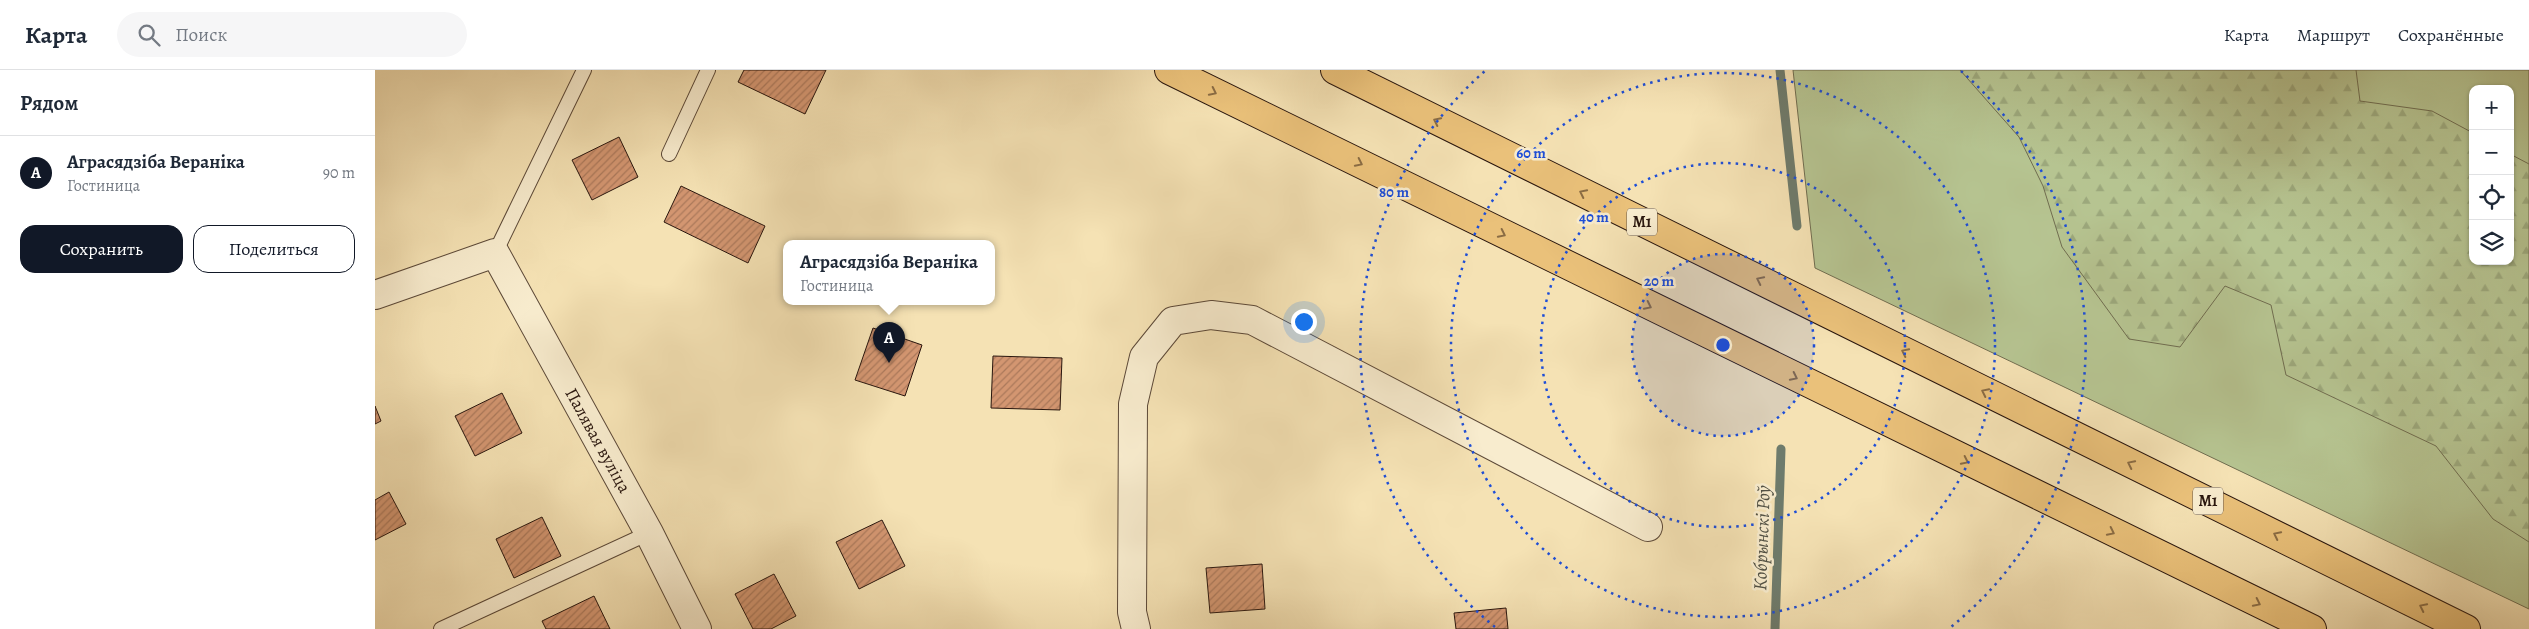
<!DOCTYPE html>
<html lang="ru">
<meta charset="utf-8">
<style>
body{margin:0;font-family:Alegreya,serif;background:#f6f6f7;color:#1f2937}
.controls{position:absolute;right:15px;top:15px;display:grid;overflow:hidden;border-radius:10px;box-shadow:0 1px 4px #0004}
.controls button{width:45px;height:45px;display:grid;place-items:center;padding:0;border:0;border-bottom:1px solid #e0e1e3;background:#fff;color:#1f2937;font:25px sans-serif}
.you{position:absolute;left:928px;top:251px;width:18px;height:18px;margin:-12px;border:4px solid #fff;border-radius:50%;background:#1a73e8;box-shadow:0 0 0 8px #1a73e833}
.badge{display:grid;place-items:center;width:32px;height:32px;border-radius:50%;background:#111827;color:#fff;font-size:16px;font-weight:700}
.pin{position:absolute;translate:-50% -41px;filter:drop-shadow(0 1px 2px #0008)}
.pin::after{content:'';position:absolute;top:26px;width:18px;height:15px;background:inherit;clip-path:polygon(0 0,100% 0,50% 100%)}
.popup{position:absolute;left:408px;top:170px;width:212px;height:65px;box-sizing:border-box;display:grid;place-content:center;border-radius:10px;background:#fff;filter:drop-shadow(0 1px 4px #0005);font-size:16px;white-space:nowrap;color:#747a83}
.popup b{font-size:19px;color:#1f2937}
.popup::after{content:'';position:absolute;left:50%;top:100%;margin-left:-10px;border:10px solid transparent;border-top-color:#fff}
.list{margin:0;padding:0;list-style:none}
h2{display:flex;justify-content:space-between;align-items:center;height:65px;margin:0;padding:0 20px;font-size:21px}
h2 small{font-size:16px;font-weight:400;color:#747a83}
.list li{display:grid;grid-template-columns:32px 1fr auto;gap:15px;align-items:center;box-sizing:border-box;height:75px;padding:0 20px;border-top:1px solid #e0e1e3}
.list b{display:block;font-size:19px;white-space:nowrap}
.list p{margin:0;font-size:16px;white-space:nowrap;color:#747a83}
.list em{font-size:16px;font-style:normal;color:#747a83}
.actions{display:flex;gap:10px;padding:15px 20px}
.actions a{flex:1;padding:11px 0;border:1px solid #111827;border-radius:15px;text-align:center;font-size:18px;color:#111827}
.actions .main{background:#111827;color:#fff}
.icon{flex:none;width:28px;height:28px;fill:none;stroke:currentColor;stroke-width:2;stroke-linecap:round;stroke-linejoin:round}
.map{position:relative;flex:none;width:2154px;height:559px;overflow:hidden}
header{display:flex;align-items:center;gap:30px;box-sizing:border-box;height:70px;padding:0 25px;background:#fff;border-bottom:1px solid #e0e1e3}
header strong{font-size:24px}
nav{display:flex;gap:28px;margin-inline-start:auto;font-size:18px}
.search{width:350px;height:45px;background:#f6f6f7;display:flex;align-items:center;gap:12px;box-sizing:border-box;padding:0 18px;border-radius:28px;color:#747a83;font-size:19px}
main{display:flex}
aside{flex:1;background:#fff}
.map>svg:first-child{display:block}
.grass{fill:#b6c491;stroke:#706d50;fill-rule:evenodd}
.forest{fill:url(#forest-firs);stroke:#706d50}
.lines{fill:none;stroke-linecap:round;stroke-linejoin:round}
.stream{stroke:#6e7b6c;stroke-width:9}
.building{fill:url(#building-hatch);stroke:#29160e}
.service-casing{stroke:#5c4938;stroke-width:16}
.minor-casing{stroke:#5c4938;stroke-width:30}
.trunk-casing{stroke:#29160e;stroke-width:30}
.service{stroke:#f8ecce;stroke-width:14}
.minor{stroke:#f8ecce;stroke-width:28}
.trunk{stroke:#eac17a;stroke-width:28}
.oneway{stroke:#8a6c44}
.ring{fill:none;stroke:#1d4ed8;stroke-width:2.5;stroke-dasharray:2.5 5}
.labels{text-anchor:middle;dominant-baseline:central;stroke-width:5;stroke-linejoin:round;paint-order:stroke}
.shield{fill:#f8ecce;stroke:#675648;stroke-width:1}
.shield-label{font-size:16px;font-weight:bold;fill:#29160e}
.street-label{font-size:18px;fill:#29160e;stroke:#f8ecce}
.water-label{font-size:19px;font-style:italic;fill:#515145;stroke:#f8ecce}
.centre{fill:#1d4ed8;stroke:#f8ecce;stroke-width:2.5}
.ring-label{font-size:15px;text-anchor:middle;font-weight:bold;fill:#1d4ed8;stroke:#f8ecce;stroke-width:5;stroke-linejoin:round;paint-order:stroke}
</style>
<header>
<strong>Карта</strong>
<div class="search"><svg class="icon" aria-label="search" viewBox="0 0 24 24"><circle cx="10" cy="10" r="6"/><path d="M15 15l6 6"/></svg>Поиск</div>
<nav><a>Карта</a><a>Маршрут</a><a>Сохранённые</a></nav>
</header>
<main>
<aside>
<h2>Рядом<small></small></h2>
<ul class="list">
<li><span class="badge">A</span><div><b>Аграсядзіба Вераніка</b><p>Гостиница</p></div><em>90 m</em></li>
</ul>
<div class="actions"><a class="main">Сохранить</a><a>Поделиться</a></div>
</aside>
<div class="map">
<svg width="2154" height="559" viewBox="0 0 2154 559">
<defs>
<pattern id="forest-firs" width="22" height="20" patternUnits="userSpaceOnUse" patternTransform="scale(1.25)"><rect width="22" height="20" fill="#b6c491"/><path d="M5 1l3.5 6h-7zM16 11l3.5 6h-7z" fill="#9ca87c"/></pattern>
<pattern id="building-hatch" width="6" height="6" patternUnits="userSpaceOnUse" patternTransform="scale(1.25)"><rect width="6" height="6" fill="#d39671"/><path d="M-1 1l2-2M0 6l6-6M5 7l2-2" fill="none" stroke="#ab795b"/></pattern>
</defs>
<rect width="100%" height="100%" fill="#f5e2b4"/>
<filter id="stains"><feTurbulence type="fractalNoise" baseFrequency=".004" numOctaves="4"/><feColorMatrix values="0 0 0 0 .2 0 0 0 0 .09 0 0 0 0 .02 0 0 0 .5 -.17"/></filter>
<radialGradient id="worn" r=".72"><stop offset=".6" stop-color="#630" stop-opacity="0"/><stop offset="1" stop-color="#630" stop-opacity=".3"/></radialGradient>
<!-- grass -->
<path class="grass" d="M1418,0h736v539l-714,-341zM2098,19h37v172h-37z"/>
<!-- forest -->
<path class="forest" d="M1585,0h396l4,31 72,10 41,22v128h37v-107l19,10v378l-36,-23 -57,-73 -150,-71 -15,-70 -46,-19 -45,61 -51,-8 -67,-92 -19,-61 -24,-49z"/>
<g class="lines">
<!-- stream -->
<g class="stream">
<path d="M1405,0l17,156"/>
<path d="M1400,559l6,-180"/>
</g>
</g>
<!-- building -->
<g class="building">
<path d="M369,0h82l-21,44 -67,-32z"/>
<path d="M244,67l19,40 -46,23 -20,-40z"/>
<path d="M306,116l84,40 -17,37 -84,-41z"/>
<path d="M498,258l49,17 -17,51 -50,-16z"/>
<path d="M618,286l69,2 -2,52 -69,-2z"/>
<path d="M127,323l20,40 -47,23 -20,-40z"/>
<path d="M0,336l6,15 -6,3z"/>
<path d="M14,422l17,32 -31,16v-40z"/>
<path d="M167,447l19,39 -47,22 -18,-39z"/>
<path d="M507,450l23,46 -46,23 -23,-47z"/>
<path d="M887,494l3,45 -55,4 -4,-45z"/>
<path d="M399,504l22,42 -25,13h-18l-18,-35z"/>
<path d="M219,526l16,33h-64l-4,-8z"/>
<path d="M1131,538l2,21h-52l-2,-16z"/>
</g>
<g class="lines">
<defs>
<g id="service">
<path d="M294,84l39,-84"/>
<path d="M120,183l89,-183"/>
<path d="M66,559l208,-96"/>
</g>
<g id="minor">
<path id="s1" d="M0,225l120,-42 154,280 48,96"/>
<path d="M761,559l-4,-17 1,-208 11,-47 29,-36 38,-6 41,5 396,207"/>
</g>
<g id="trunk">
<path d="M794,0l1143,559"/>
<path d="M960,0l1131,559"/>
</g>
</defs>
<!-- service casing -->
<use href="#service" class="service-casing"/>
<!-- minor casing -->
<use href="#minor" class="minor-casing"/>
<!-- trunk casing -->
<use href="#trunk" class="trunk-casing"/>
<!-- service -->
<use href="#service" class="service"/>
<!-- minor -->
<use href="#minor" class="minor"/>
<!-- trunk -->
<use href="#trunk" class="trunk"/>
</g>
<!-- one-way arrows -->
<defs><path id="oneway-chevron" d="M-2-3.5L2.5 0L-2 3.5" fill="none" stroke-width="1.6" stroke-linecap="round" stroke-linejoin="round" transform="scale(1.25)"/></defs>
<g class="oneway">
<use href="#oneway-chevron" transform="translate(838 22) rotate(26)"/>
<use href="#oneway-chevron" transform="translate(1062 51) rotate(-154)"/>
<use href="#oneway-chevron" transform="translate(984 93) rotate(26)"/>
<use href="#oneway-chevron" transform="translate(1208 123) rotate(-154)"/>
<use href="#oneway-chevron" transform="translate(1127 164) rotate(26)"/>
<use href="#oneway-chevron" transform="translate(1385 210) rotate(-154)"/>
<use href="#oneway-chevron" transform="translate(1273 236) rotate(26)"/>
<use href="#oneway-chevron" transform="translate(1530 282) rotate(-154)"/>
<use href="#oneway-chevron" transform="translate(1419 307) rotate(26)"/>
<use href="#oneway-chevron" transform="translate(1610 322) rotate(-154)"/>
<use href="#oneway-chevron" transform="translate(1590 391) rotate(26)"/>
<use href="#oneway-chevron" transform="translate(1756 394) rotate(-154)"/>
<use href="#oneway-chevron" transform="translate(1736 462) rotate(26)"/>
<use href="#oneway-chevron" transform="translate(1902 465) rotate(-154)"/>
<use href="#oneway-chevron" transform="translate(1882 533) rotate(26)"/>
<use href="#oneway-chevron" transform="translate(2048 537) rotate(-154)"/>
</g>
<!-- distance rings -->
<circle cx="1348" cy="275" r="91" fill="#1d4ed8" fill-opacity=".12"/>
<g class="ring">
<circle cx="1348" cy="275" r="91"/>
<circle cx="1348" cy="275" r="182"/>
<circle cx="1348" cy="275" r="272"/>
<path d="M1120 557A363 363 0 0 1 1110 1M1586 1A363 363 0 0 1 1576 557"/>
</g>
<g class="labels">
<!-- shield labels -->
<g class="shield">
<rect x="1252" y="138.5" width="30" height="27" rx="4"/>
<rect x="1818" y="417.5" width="30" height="27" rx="4"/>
</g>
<g class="shield-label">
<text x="1267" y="152">М1</text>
<text x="1833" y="431">М1</text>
</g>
<!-- street labels -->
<g class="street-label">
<text stroke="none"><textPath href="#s1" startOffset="341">Палявая вуліца</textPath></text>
</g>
<!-- water labels -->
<g class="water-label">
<text transform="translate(1387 468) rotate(-88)">Кобрынскі Роў</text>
</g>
</g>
<circle cx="1348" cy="275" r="8" class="centre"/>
<g class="ring-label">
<text x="1156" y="88">60 m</text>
<text x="1019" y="127">80 m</text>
<text x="1219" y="152">40 m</text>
<text x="1284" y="216">20 m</text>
</g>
<rect width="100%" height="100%" filter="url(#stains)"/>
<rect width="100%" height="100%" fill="url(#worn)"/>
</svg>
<div class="controls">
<button>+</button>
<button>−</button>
<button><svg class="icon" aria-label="locate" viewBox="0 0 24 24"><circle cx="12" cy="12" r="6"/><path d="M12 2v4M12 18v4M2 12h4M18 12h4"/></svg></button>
<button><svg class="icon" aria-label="layers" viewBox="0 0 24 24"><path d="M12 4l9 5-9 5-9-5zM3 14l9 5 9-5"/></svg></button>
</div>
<div class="you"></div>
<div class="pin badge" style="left:514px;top:293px">A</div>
<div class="popup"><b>Аграсядзіба Вераніка</b>Гостиница</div>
</div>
</main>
